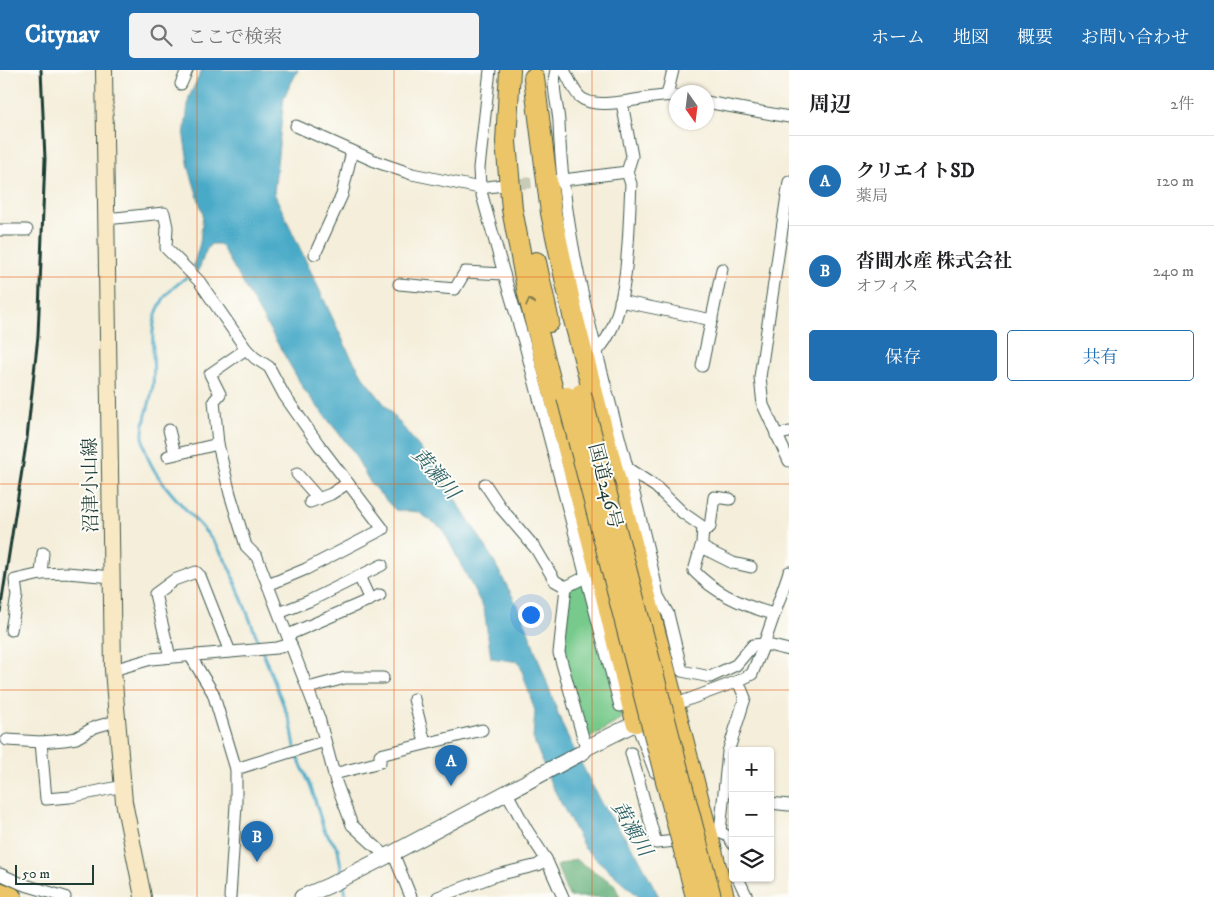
<!DOCTYPE html>
<html lang="ja">
<meta charset="utf-8">
<style>
body{margin:0;font-family:"IM FELL DW Pica","Noto Serif JP",serif;background:#f2f2f2;color:#202124}
.controls{position:absolute;right:15px;bottom:15px;display:grid;overflow:hidden;border-radius:5px;box-shadow:0 1px 4px #0004}
.controls button{width:45px;height:45px;display:grid;place-items:center;padding:0;border:0;border-bottom:1px solid #e0e0e0;background:#fff;color:#202124;font:25px sans-serif}
.compass{position:absolute;left:669px;top:15px;width:45px;height:45px;border-radius:50%;background:#fff;box-shadow:0 1px 4px #0004;rotate:166deg}
.scale{position:absolute;left:15px;bottom:12px;width:79px;box-sizing:border-box;padding-left:5px;border:2px solid #1f3d34;border-top:0;font-size:14px;line-height:18px;white-space:nowrap;color:#1f3d34;-webkit-text-stroke:4px #fdfcf7;paint-order:stroke}
.you{position:absolute;left:530px;top:544px;width:18px;height:18px;margin:-12px;border:4px solid #fff;border-radius:50%;background:#1a73e8;box-shadow:0 0 0 8px #1a73e833}
.badge{display:grid;place-items:center;width:32px;height:32px;border-radius:50%;background:#1f6fb2;color:#fff;font-size:16px;font-weight:700}
.pin{position:absolute;translate:-50% -41px;filter:drop-shadow(0 1px 2px #0008)}
.pin::after{content:'';position:absolute;top:26px;width:18px;height:15px;background:inherit;clip-path:polygon(0 0,100% 0,50% 100%)}
.list{margin:0;padding:0;list-style:none}
h2{display:flex;justify-content:space-between;align-items:center;height:65px;margin:0;padding:0 20px;font-size:21px}
h2 small{font-size:16px;font-weight:400;color:#757577}
.list li{display:grid;grid-template-columns:32px 1fr auto;gap:15px;align-items:center;box-sizing:border-box;height:90px;padding:0 20px;border-top:1px solid #e0e0e0}
.list b{display:block;font-size:19px;white-space:nowrap}
.list p{margin:0;font-size:16px;white-space:nowrap;color:#757577}
.list em{font-size:16px;font-style:normal;color:#757577}
.actions{display:flex;gap:10px;padding:15px 20px}
.actions a{flex:1;padding:11px 0;border:1px solid #1f6fb2;border-radius:5px;text-align:center;font-size:18px;color:#1f6fb2}
.actions .main{background:#1f6fb2;color:#fff}
.icon{flex:none;width:28px;height:28px;fill:none;stroke:currentColor;stroke-width:2;stroke-linecap:round;stroke-linejoin:round}
.map{position:relative;flex:none;width:789px;height:827px;overflow:hidden}
header{display:flex;align-items:center;gap:30px;box-sizing:border-box;height:70px;padding:0 25px;background:#1f6fb2;color:#fff}
header strong{font-size:24px}
nav{display:flex;gap:28px;margin-inline-start:auto;font-size:18px}
.search{width:350px;height:45px;background:#f2f2f2;display:flex;align-items:center;gap:12px;box-sizing:border-box;padding:0 18px;border-radius:5px;color:#757577;font-size:19px}
main{display:flex}
aside{flex:1;background:#fff}
.map>svg:first-child{display:block}
.green{fill:#78ca8c;stroke:#4c8460}
.forest{fill:#62ae78;stroke:#407656}
.water{fill:#49aac8;stroke:#34747e}
.lines{fill:none;stroke-linecap:round;stroke-linejoin:round}
.stream{stroke:#49aac8;stroke-width:3}
.minor-tunnel{stroke:#c9cbb9;stroke-width:11;stroke-dasharray:11 5.5;stroke-linecap:butt}
.minor-casing{stroke:#3f584d;stroke-width:13}
.tertiary-casing{stroke:#3f584d;stroke-width:17}
.secondary-casing{stroke:#3f584d;stroke-width:18}
.primary-casing{stroke:#3f584d;stroke-width:21}
.trunk-casing{stroke:#3f584d;stroke-width:22}
.minor{stroke:#fff;stroke-width:11}
.tertiary{stroke:#fff;stroke-width:15}
.secondary{stroke:#f8e8c3;stroke-width:16}
.primary{stroke:#edc569;stroke-width:19}
.trunk{stroke:#edc569;stroke-width:20}
.rail{stroke:#1f3d34;stroke-width:3}
.trunk-bridge-casing{stroke:#3f584d;stroke-width:22;stroke-linecap:butt}
.trunk-bridge{stroke:#edc569;stroke-width:20}
.oneway{stroke:#7c7a4c}
.grid{fill:none;stroke:#e8590c;stroke-width:1;stroke-opacity:0.55}
.labels{text-anchor:middle;dominant-baseline:central;stroke-width:4;stroke-linejoin:round;paint-order:stroke}
.street-label{font-size:19px;fill:#1f3d34;stroke:#fdfcf7}
.water-label{font-size:20px;font-style:italic;fill:#2e6368;stroke:#fdfcf7}
</style>
<header>
<strong>Citynav</strong>
<div class="search"><svg class="icon" aria-label="search" viewBox="0 0 24 24"><circle cx="10" cy="10" r="6"/><path d="M15 15l6 6"/></svg>ここで検索</div>
<nav><a>ホーム</a><a>地図</a><a>概要</a><a>お問い合わせ</a></nav>
</header>
<main>
<div class="map">
<svg width="789" height="827" viewBox="0 0 789 827">
<rect width="100%" height="100%" fill="#fdfcf7"/>
<filter id="ink" filterUnits="userSpaceOnUse"><feTurbulence type="fractalNoise" baseFrequency=".02" numOctaves="2"/><feDisplacementMap in="SourceGraphic" scale="10" xChannelSelector="R" yChannelSelector="G"/><feConvolveMatrix kernelMatrix="1 2 1 2 8 2 1 2 1" color-interpolation-filters="sRGB"/></filter>
<filter id="wash" filterUnits="userSpaceOnUse"><feTurbulence type="fractalNoise" baseFrequency=".0096" numOctaves="4" result="noise"/><feDisplacementMap in="SourceGraphic" scale="20" xChannelSelector="R" yChannelSelector="G"/><feGaussianBlur stdDeviation="1.12" result="paint"/><feColorMatrix in="noise" values="0 0 0 0 0 0 0 0 0 0 0 0 0 0 0 0 0 1.4 0 .05"/><feComposite in="paint" operator="in"/></filter>
<g filter="url(#wash)">
<rect width="100%" height="100%" fill="#f4eeda"/>
<!-- green -->
<path class="green" d="M590,509l34,132 -4,9 -30,18 -7,-6 -21,-72 3,-71z"/>
<!-- forest -->
<path class="forest" d="M575,789l39,25 6,13h-50l-5,-9 -8,-22z"/>
<!-- water -->
<path class="water" d="M202,0h96l-14,27 -10,96 75,160 16,27 67,83 54,84 36,67 41,113 38,76 37,53 21,41h-20l-54,-48 -34,-65 -18,-46 2,-27 -16,-49 -28,-4 -7,-49 -42,-81 -24,-16 -23,-2 -24,-26 -19,-34 -47,-59 -83,-144 -3,-3h-8c-8,8 -8,19 -14,28l-4,-5 7,-24 3,-29 -14,-46 -5,-31 5,-40z"/>
<g class="lines">
<!-- stream -->
<g class="stream">
<path d="M189,205c-11,9 -23,17 -29,30 -13,24 -4,52 -7,79 -1,16 -9,31 -10,48 -1,11 4,26 10,36 15,26 40,47 58,70 7,8 11,18 17,26l63,160 4,23"/>
<path d="M296,683l16,37 12,40 14,19 4,25"/>
<path d="M344,813l2,14"/>
</g>
</g>
</g>
<g filter="url(#ink)">
<g class="lines">
<!-- minor-tunnel -->
<path class="minor-tunnel" d="M504,115l47,-4"/>
<defs>
<g id="minor">
<path d="M490,0l-11,98 1,20 24,86 21,71 95,361"/>
<path d="M556,0c-5,17 2,35 3,52 5,163 68,316 99,474l10,18 14,57 28,6 26,-12 17,-20 11,-1 25,6"/>
<path d="M564,0c4,7 10,22 16,27 19,17 73,-5 96,-1"/>
<path d="M181,14l6,-14"/>
<path d="M667,25l6,-25"/>
<path d="M706,32l83,15"/>
<path d="M296,56l81,36 35,12 68,14 23,-3"/>
<path d="M555,111l72,-9 5,-16 -10,-53"/>
<path d="M789,112l-29,195 3,28 26,56"/>
<path d="M106,149l58,-6 3,14 -1,21 33,33 47,68 9,9 14,9 15,28 35,50 64,84 -77,40 -38,16"/>
<path d="M0,160h27"/>
<path d="M315,184l27,-59 10,-44"/>
<path d="M399,214l56,5 10,-17 39,2"/>
<path d="M620,231l92,19"/>
<path d="M246,279l-36,25 10,20 -6,7 4,43 12,50 16,52 11,11 62,161 17,64 16,43 34,31"/>
<path d="M596,282c35,-33 32,-122 35,-168l-4,-12"/>
<path d="M702,296l20,-97"/>
<path d="M169,360l6,24"/>
<path d="M776,365l13,-3"/>
<path d="M168,386l50,-12"/>
<path d="M627,398l29,19 27,26 20,14 -1,16 -8,28c22,23 49,35 80,43"/>
<path d="M297,404l22,25"/>
<path d="M485,414l16,24 35,41 19,32 11,6"/>
<path d="M310,432l21,-8 17,-11"/>
<path d="M703,461l7,-4 4,-30 16,2"/>
<path d="M701,477l32,16 18,4"/>
<path d="M41,504l2,-21"/>
<path d="M359,506l11,24"/>
<path d="M279,543l30,-12 73,-36"/>
<path d="M11,560l6,-34 -2,-16 26,-6 26,-1 45,4"/>
<path d="M288,565l92,-40"/>
<path d="M170,587l-15,-63 19,-14 22,-8 4,4 30,76"/>
<path d="M191,587l22,36 23,76v36l-6,92"/>
<path d="M113,600l38,-11 126,-11 14,-4"/>
<path d="M308,618l37,-10h38"/>
<path d="M414,629l11,44"/>
<path d="M674,635l64,-24 14,-7 12,-30 25,-72"/>
<path d="M636,652l19,50"/>
<path d="M7,670l34,2 23,-2 12,-2 19,-11 21,-6"/>
<path d="M41,672l5,57 24,-2 53,-11"/>
<path d="M586,678l-27,-95 7,-66 25,-13"/>
<path d="M631,683l25,90 30,-3"/>
<path d="M236,699l89,-28"/>
<path d="M334,704l46,-12v-7l102,-25"/>
<path d="M770,733l19,2"/>
<path d="M720,762l8,-80 17,-54 -7,-17"/>
<path d="M704,768l16,-6 9,5 4,7"/>
<path d="M393,783l18,44"/>
<path d="M546,789l17,38"/>
<path d="M0,804l22,10 43,13"/>
<path d="M738,808l9,19"/>
<path d="M438,827l59,-22 41,-10 8,-6 -19,-29 -20,-37"/>
</g>
<path id="tertiary" d="M302,827l26,-11 65,-33 190,-101 3,-4 60,-30"/>
<path id="secondary" d="M104,0l9,600 11,132 19,95"/>
<path id="primary" d="M0,822l12,5"/>
<g id="trunk">
<path d="M510,0l-4,72 6,67 16,85 72,278 36,150"/>
<path d="M534,8l17,135 23,107 150,577"/>
<path d="M536,192l13,60"/>
</g>
</defs>
<!-- minor casing -->
<use href="#minor" class="minor-casing"/>
<!-- tertiary casing -->
<use href="#tertiary" class="tertiary-casing"/>
<!-- secondary casing -->
<use href="#secondary" class="secondary-casing"/>
<!-- primary casing -->
<use href="#primary" class="primary-casing"/>
<!-- trunk casing -->
<use href="#trunk" class="trunk-casing"/>
<!-- minor -->
<use href="#minor" class="minor"/>
<!-- tertiary -->
<use href="#tertiary" class="tertiary"/>
<!-- secondary -->
<use href="#secondary" class="secondary"/>
<!-- primary -->
<use href="#primary" class="primary"/>
<!-- trunk -->
<use href="#trunk" class="trunk"/>
<!-- rail -->
<path class="rail" d="M0,542l27,-174 11,-102 7,-177 -4,-89"/>
<defs>
<g id="trunk-bridge">
<path d="M581,324l130,503"/>
<path d="M567,327l129,500"/>
</g>
</defs>
<!-- trunk-bridge casing -->
<use href="#trunk-bridge" class="trunk-bridge-casing"/>
<!-- trunk-bridge -->
<use href="#trunk-bridge" class="trunk-bridge"/>
</g>
<!-- one-way arrows -->
<defs><path id="oneway-chevron" d="M-2-3.5L2.5 0L-2 3.5" fill="none" stroke-width="1.6" stroke-linecap="round" stroke-linejoin="round" transform="scale(1.25)"/></defs>
<use class="oneway" href="#oneway-chevron" transform="translate(530 232) rotate(-104)"/>
</g>
<!-- grid -->
<path class="grid" d="M197,0v827M394,0v827M592,0v827M0,207h789M0,414h789M0,620h789"/>
<g class="labels">
<!-- street labels -->
<g class="street-label">
<text transform="translate(91 415) rotate(-91)">沼津小山線</text>
<text transform="translate(605 416) rotate(76)">国道246号</text>
</g>
<!-- water labels -->
<g class="water-label">
<text transform="translate(435 404) rotate(49)">黄瀬川</text>
<text transform="translate(631 759) rotate(60)">黄瀬川</text>
</g>
</g>
</svg>
<div class="controls">
<button>+</button>
<button>−</button>
<button><svg class="icon" aria-label="layers" viewBox="0 0 24 24"><path d="M12 4l9 5-9 5-9-5zM3 14l9 5 9-5"/></svg></button>
</div>
<svg class="compass" viewBox="-18 -18 36 36"><path d="M0-13l5 13h-10z" fill="#e53935"/><path d="M0 13l5-13h-10z" fill="#757577"/></svg>
<div class="scale">50 m</div>
<div class="you"></div>
<div class="pin badge" style="left:451px;top:716px">A</div>
<div class="pin badge" style="left:257px;top:792px">B</div>
</div>
<aside>
<h2>周辺<small>2件</small></h2>
<ul class="list">
<li><span class="badge">A</span><div><b>クリエイトSD</b><p>薬局</p></div><em>120 m</em></li>
<li><span class="badge">B</span><div><b>沓間水産 株式会社</b><p>オフィス</p></div><em>240 m</em></li>
</ul>
<div class="actions"><a class="main">保存</a><a>共有</a></div>
</aside>
</main>
